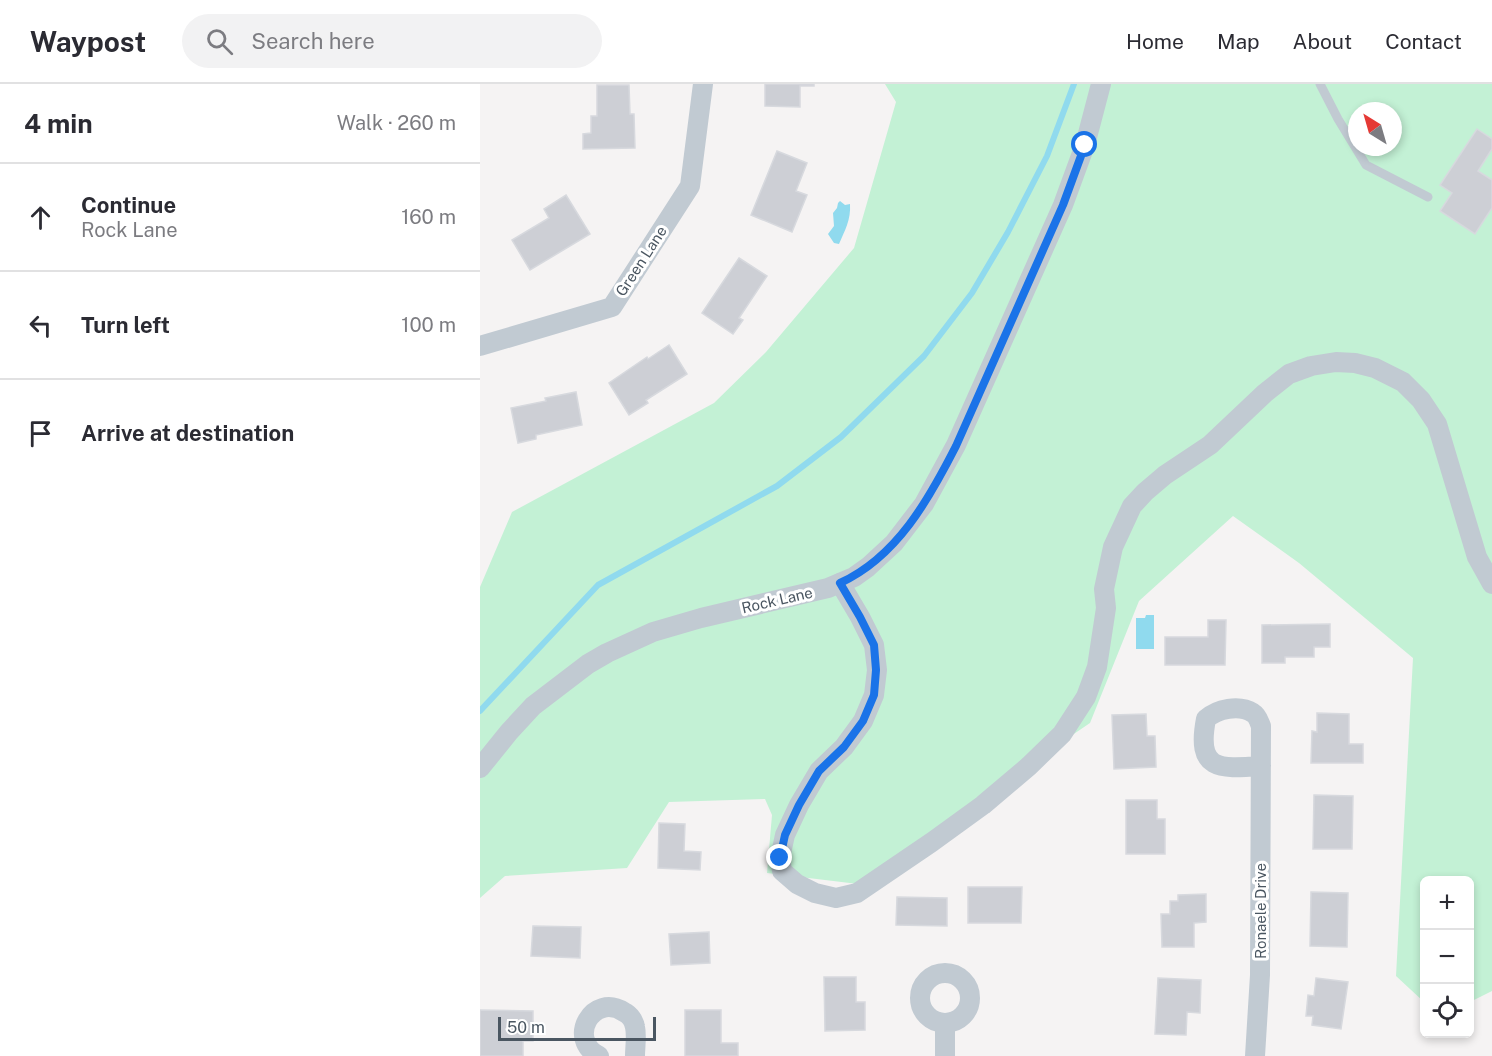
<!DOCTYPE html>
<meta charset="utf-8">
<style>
body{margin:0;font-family:"Public Sans",sans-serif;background:#f2f2f3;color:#2b2b33}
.controls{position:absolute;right:18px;bottom:18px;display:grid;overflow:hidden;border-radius:9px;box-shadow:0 3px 9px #0003}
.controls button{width:54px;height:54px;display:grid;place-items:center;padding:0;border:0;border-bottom:2px solid #e1e1e2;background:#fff;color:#2b2b33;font:30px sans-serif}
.compass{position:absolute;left:868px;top:18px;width:54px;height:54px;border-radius:50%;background:#fff;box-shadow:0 3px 9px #0003;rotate:323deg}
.scale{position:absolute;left:18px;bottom:15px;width:158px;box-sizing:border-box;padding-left:6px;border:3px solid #4a5661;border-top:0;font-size:16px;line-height:21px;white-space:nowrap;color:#4a5661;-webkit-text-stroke:4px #fff;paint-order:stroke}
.stop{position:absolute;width:18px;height:18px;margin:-14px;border:4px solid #1a73e8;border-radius:50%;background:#fff}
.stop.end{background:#1a73e8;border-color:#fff;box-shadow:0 2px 6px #0008}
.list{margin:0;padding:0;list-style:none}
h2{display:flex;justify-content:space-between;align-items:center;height:78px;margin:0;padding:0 24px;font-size:26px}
h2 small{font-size:20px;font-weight:400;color:#7c7c81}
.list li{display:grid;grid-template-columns:39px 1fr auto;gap:18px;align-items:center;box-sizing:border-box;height:108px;padding:0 24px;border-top:2px solid #e1e1e2}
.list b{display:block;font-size:22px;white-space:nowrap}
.list p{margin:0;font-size:20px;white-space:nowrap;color:#7c7c81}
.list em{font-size:20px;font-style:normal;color:#7c7c81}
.icon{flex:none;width:33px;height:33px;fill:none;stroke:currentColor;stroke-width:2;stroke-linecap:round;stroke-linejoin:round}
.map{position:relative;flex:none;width:1012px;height:972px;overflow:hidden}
header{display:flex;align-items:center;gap:36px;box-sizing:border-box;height:84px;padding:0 30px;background:#fff;border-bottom:2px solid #e1e1e2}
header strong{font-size:28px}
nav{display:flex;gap:33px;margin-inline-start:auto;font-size:21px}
.search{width:420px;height:54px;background:#f2f2f3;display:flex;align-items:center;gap:15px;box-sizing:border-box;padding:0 21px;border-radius:33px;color:#7c7c81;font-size:22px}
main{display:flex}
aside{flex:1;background:#fff}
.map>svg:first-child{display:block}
.green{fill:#c3f1d5;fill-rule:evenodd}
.water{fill:#90daee}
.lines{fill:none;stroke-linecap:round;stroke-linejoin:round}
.stream{stroke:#90daee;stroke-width:6}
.building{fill:#cdcfd5;stroke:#d7d9de;stroke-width:1.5}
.service{stroke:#c1cad2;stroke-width:9}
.minor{stroke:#c1cad2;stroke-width:20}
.route{stroke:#1a73e8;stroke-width:8}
.labels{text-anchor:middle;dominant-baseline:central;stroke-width:6;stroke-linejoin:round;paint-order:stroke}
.street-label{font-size:15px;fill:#4a5661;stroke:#fff}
</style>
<header>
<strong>Waypost</strong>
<div class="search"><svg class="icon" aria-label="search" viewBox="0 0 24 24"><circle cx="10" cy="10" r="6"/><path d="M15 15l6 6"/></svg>Search here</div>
<nav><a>Home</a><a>Map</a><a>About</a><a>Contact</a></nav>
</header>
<main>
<aside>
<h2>4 min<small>Walk · 260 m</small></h2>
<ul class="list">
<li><svg class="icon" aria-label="ahead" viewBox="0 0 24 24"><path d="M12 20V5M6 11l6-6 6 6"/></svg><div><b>Continue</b><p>Rock Lane</p></div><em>160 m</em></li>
<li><svg class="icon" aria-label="left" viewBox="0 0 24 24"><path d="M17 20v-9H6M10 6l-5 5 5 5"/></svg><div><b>Turn left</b></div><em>100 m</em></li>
<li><svg class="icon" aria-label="arrive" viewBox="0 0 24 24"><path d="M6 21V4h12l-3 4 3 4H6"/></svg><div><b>Arrive at destination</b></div></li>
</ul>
</aside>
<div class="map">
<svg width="1012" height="972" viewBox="0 0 1012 972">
<rect width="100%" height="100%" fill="#f5f3f3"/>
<!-- green -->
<path class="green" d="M405,0h607v907l-22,11v-122h-46v122l-28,-26 17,-318 -114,-95 -66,-47 -94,85 -49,122 -84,57 -148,104 -91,-11 5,-58 -7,-16 -96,3 -42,66 -122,8 -25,22v-311l32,-75 202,-109 52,-51 88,-104 42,-146zM877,27h36v36h-36z"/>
<!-- water -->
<g class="water">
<path d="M360,117l5,4 5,-1c1,16 -5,26 -11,40l-5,-1 -6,-9 6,-8 -1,-13 4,-5 1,-5z"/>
<path d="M666,531h8v34h-18v-31h9z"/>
</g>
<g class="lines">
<!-- stream -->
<path class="stream" d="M0,627l118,-126 179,-99 64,-49 83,-81 48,-63 36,-61 39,-76 27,-72"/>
</g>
<!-- building -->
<g class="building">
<path d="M285,0h49v2h-14v21l-35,-1z"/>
<path d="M117,1h32l1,29h4l1,34 -52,1v-15l8,-1v-17h6z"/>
<path d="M997,45l15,10v10l-14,22 14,9v28l-17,26 -35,-23 12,-18 -12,-8z"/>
<path d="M297,67l30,12 -11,28 11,4 -15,37 -41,-17z"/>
<path d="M86,111l24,39 -60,36 -18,-30 37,-22 -5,-9z"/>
<path d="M259,174l28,18 -28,42 4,2 -10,14 -31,-21z"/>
<path d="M189,261l18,29 -41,26 2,3 -19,12 -20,-32 38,-26 1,2z"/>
<path d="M96,308l6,33 -46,10v4l-18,4 -7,-35 35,-7 -1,-3z"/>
<path d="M728,536h18l-1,45h-60v-28h43z"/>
<path d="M850,540v23h-16v10h-29v6h-23v-38z"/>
<path d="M837,629l32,1v30h14v19h-52l1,-32 5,1z"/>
<path d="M666,630l1,22h8l1,31 -42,2 -2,-54z"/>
<path d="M834,711l39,1 -1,53h-39z"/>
<path d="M646,716h31v19h8v35h-39z"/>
<path d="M179,739l26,1 -1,27 17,1 -1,18 -42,-2z"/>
<path d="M488,803h54l-1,36h-53z"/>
<path d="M831,808l37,1 -1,54 -37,-1z"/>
<path d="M726,810v28l-12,1v24h-32l-1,-33h9v-13h8v-6z"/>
<path d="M417,813l50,1v28l-51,-1z"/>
<path d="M53,842l48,1 -1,31 -49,-2z"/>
<path d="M229,848l1,31 -39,2 -2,-31z"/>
<path d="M344,893h32v25h9v28l-40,1z"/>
<path d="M678,894l43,2 -1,33 -13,-1 -1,23 -31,-1z"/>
<path d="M836,894l32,4 -7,47 -29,-4 1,-9h-7l2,-21 6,1z"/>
<path d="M0,926l53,1v30h-10v15h-43z"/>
<path d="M205,926h36v33h17v13h-53z"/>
</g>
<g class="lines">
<!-- service -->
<path class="service" d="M840,0l18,35 28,46 62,32"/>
<!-- minor -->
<g class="minor">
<path d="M0,262l132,-39 78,-121 13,-102"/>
<path d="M360,499l20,34 14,28 3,25 -3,25 -11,26 -19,26 -25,24 -20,34 -14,30 -5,23 2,13 15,13 18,9 21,5 21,-5 75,-51 51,-37 46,-39 33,-32 24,-37 11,-30 9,-59 -2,-19 9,-42 19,-41 13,-14 20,-17 45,-30 55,-52 24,-19 22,-8 25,-4 19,1 20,5 28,14 18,18 16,24 40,133 15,27"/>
<path d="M0,684l29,-36 24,-26 55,-42 19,-11 46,-21 48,-14 127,-30 26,-11 14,-10 26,-24 30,-39 32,-59 107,-240 22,-60 16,-61"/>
<circle cx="465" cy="914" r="25"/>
<path d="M465,939v33"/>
<path d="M119,972c-33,-17 -6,-64 25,-44 6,3 10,9 11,15 2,9 0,20 0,29"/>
<path d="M775,972l5,-81 1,-249c-2,-4 -3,-10 -8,-13 -14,-9 -36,-4 -47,6 -10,52 13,50 55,47"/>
</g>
</g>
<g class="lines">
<!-- route -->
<path class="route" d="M300,774l5,-23 14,-30 20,-34 25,-24 19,-26 11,-26 2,-25 -2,-25 -14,-28 -20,-34c57,-26 89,-84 116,-137l107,-241 22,-60"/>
</g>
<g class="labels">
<!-- street labels -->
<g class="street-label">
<text transform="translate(161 177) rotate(-57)">Green Lane</text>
<text transform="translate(297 516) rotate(-13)">Rock Lane</text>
<text transform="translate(780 827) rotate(-90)">Ronaele Drive</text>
</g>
</g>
</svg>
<div class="controls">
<button>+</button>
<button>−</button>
<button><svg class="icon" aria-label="locate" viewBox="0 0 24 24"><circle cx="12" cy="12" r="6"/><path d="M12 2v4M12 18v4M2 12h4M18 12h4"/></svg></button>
</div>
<svg class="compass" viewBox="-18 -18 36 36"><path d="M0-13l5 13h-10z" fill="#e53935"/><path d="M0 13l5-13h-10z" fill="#7c7c81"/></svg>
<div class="scale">50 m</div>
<div class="stop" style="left:605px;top:61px"></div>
<div class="stop end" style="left:300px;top:774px"></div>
</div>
</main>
